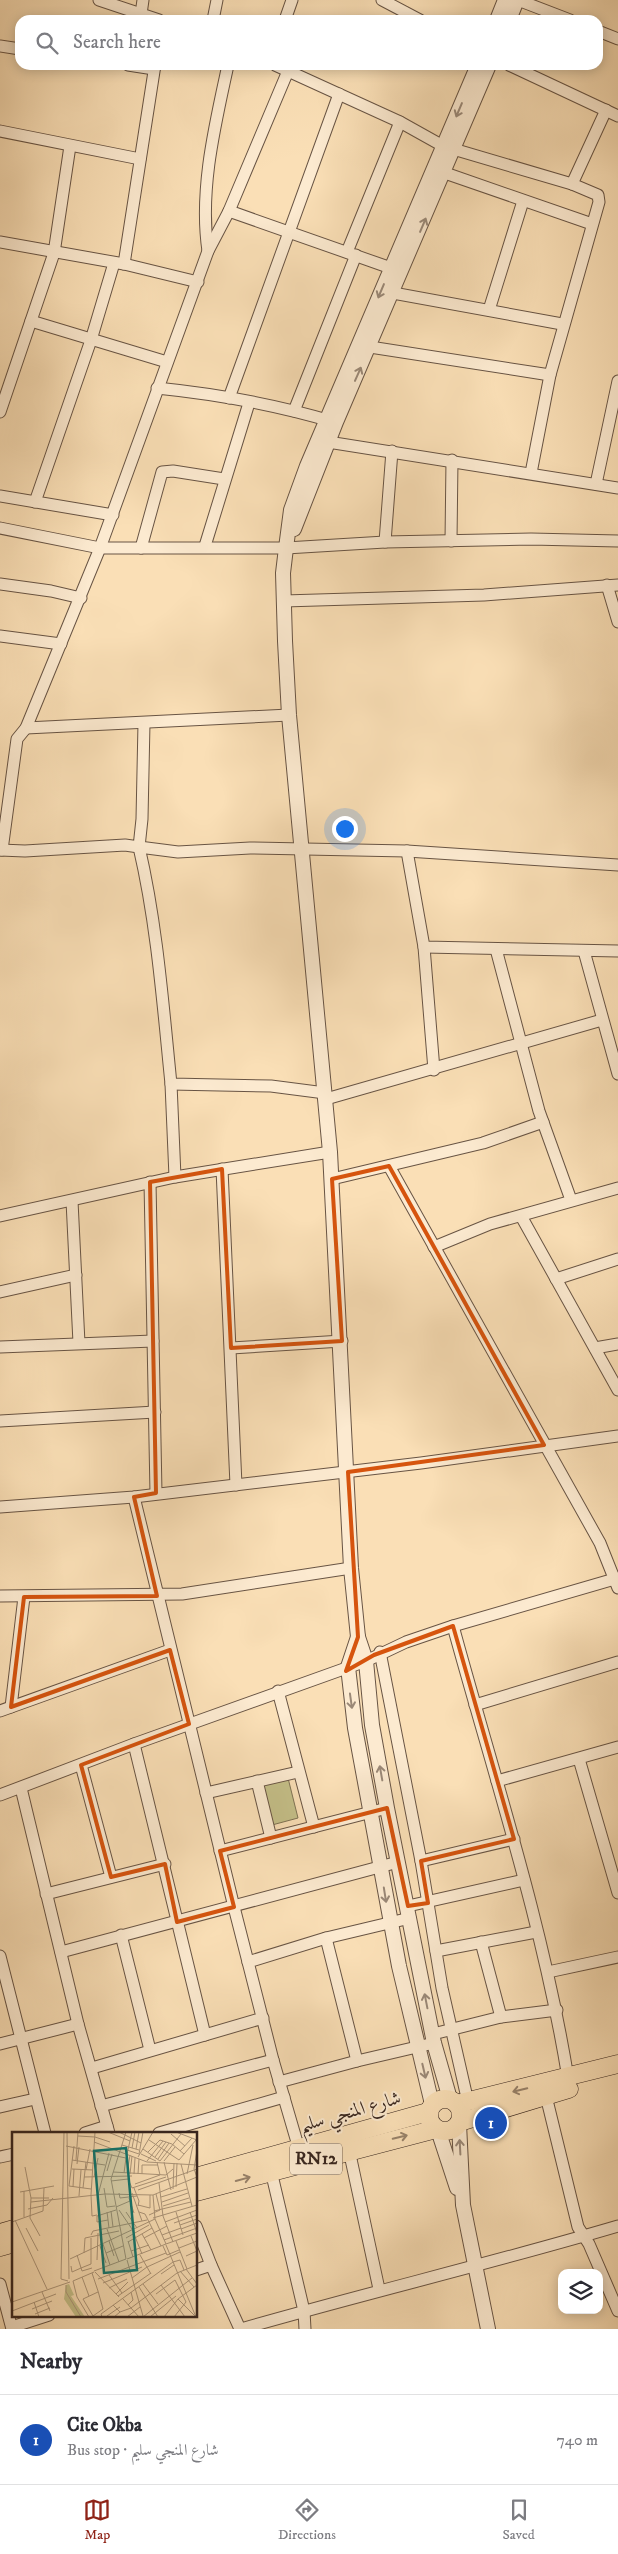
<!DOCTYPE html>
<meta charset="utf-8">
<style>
body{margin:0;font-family:"IM FELL DW Pica",Amiri,serif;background:#f2f2f3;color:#2b2b33}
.controls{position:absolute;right:15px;bottom:15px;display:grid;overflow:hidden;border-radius:10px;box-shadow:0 2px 12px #0003}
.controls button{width:45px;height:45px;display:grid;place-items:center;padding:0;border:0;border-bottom:1px solid #e1e1e2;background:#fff;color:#2b2b33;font:25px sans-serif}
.you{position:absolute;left:344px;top:828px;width:18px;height:18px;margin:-12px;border:4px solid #fff;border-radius:50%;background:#1a73e8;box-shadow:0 0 0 8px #1a73e833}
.badge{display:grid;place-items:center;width:32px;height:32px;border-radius:50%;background:#8f2418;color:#fff;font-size:16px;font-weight:700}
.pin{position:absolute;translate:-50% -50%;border:2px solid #fff;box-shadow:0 1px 5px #0006}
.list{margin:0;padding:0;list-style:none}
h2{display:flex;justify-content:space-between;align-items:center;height:65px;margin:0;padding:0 20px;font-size:21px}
h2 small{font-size:16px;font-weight:400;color:#7c7c81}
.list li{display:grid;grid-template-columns:32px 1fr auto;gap:15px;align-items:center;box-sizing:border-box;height:90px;padding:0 20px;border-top:1px solid #e1e1e2}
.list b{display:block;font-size:19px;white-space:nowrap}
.list p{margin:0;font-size:16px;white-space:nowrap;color:#7c7c81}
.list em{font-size:16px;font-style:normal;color:#7c7c81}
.icon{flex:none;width:28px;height:28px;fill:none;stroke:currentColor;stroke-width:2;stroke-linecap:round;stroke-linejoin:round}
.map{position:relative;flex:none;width:618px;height:2329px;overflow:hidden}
.search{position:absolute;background:#fff;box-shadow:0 2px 12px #0003;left:15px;right:15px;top:15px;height:55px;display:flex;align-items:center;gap:12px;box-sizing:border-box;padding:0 18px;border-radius:15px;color:#7c7c81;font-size:19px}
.sheet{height:155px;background:#fff}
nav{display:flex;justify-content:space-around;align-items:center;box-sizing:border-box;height:70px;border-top:1px solid #e1e1e2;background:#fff;font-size:14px;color:#7c7c81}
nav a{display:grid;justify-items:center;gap:2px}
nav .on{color:#8f2418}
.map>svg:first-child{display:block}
.green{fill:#c5c089;stroke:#7e7254}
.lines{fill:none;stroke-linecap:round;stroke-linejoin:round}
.minor-casing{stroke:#685444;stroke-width:13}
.tertiary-casing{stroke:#685444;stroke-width:16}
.primary-casing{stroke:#37251e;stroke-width:19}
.minor{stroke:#fcead0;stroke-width:11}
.tertiary{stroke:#fcead0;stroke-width:14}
.primary{stroke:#fadfb6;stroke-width:18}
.oneway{stroke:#9a8877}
.oneway2{stroke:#98826a}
.marked{fill:none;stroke:#d6540e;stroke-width:4;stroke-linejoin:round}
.labels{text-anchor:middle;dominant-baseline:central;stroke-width:4;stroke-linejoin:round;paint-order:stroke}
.shield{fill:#fcead0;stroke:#726053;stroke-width:1}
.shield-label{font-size:18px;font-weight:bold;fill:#37251e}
.street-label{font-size:19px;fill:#37251e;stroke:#fcead0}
.inset-road{fill:none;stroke:#ac9579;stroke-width:1}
.view{fill:#0f766e;fill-opacity:0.15;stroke:#0f766e;stroke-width:2.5}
.inset-edge{fill:none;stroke:#37251e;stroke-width:2.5}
</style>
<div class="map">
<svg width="618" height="2329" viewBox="0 0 618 2329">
<rect width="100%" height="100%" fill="#fadfb6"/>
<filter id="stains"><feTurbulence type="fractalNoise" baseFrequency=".004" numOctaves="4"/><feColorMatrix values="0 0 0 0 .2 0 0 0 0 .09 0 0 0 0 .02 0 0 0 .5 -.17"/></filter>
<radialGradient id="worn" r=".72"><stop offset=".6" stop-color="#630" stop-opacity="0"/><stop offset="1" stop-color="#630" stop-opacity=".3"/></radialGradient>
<!-- green -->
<path class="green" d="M288,1778l10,40 -26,7 -10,-40z"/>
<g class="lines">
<defs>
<g id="minor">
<path d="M99,0l60,20"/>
<path d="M382,0l38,20"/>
<path d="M518,0l52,20"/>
<path d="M141,14l2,-14"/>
<path d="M213,20l4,-20"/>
<path d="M285,20l7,-20"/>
<path d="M598,31l20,8"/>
<path d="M0,46l20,3"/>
<path d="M128,65l26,4"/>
<path d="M275,65l125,57 43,24 129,38 26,11 1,7 -49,173 -19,98"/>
<path d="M509,65l109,51"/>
<path d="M0,131l140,28"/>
<path d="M445,173l147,51"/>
<path d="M572,184l34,-74"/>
<path d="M229,211l162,57"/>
<path d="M0,242l124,22 74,18"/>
<path d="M208,251c-9,-61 7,-126 20,-186"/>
<path d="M347,252l53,-130"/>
<path d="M124,264l31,-199"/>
<path d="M393,293l169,31"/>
<path d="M489,310l34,-109"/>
<path d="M31,321l136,41"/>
<path d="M370,347l180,28"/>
<path d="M157,388c59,6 120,17 177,34"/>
<path d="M229,398l110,-304"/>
<path d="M294,411l62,-156"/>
<path d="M0,412l54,-159 16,-107"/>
<path d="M328,442l290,46"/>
<path d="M596,484l22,-103"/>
<path d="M0,496l113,19"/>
<path d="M35,502l56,-162 23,-77"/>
<path d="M0,528l100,20h186l99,-6 146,-3 87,2"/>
<path d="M451,541l1,-81"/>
<path d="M385,542l7,-91"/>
<path d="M205,546l44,-143"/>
<path d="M141,548l21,-76 11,-1 51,8"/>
<path d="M0,584l51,7 30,7"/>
<path d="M607,585l11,37"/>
<path d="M284,601l200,-6 134,-10"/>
<path d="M0,636l61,8"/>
<path d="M26,728l263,-13"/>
<path d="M0,850l25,1 100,-6 14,2 3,-28 2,-96"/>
<path d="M2,850l15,-111 9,-11 74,-180 108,-297 21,-40 59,-140"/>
<path d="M407,851l17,96 194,4"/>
<path d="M424,947l10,123"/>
<path d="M496,949l43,162 32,89"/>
<path d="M584,951l34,123"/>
<path d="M171,1084l4,93"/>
<path d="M325,1093l-54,-7 -100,-2c-8,-79 -14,-160 -32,-237l39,5 72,-4 157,3 211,14"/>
<path d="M326,1099l276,-79"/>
<path d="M389,1166l211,377 18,45"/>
<path d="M222,1169l14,316"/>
<path d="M332,1179l151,-36 60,-21"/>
<path d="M150,1182l6,311"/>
<path d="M72,1201l7,142"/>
<path d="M0,1216l175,-39 155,-25"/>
<path d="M521,1216l97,174"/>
<path d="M434,1247l56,-23 128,-36"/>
<path d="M556,1279l62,-20"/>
<path d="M0,1292l76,-17"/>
<path d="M0,1347l153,-6"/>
<path d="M231,1348l111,-7"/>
<path d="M595,1348l23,-4"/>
<path d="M0,1421l155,-9"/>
<path d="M134,1497l100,410 39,153 26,89"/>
<path d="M0,1507l134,-10 287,-34 197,-27"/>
<path d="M0,1596l182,-2 169,-26"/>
<path d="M453,1626c41,150 90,298 115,452"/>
<path d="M380,1652l41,209 21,127 26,114"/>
<path d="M278,1691l36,136"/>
<path d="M475,1705l143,-43"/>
<path d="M11,1707l13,-110"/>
<path d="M0,1711l170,-61"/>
<path d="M134,1744l71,291"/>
<path d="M579,1759l39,134"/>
<path d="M81,1765l30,112"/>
<path d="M257,1781l14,57"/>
<path d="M497,1781l121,-34"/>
<path d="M21,1788l57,236 31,109"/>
<path d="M206,1793l92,-21"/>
<path d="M0,1795l134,-51 232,-83 40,-19 47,-16 165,-48"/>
<path d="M220,1851l167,-43"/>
<path d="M421,1861l93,-22"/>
<path d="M46,1894l119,-30"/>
<path d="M408,1906l116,-26"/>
<path d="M121,1935l29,115"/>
<path d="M481,1942l20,75"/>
<path d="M436,1951l100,-19"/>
<path d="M61,1952l337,-90"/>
<path d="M0,1956l45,177"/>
<path d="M248,1962l78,-24 84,-20"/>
<path d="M548,1972l70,-15"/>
<path d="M433,2034l68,-17 56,-7"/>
<path d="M0,2044l78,-20"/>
<path d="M357,2061l77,-18"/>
<path d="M92,2068l171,-50"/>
<path d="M279,2082l78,-21 -31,-123"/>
<path d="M546,2096l32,131 11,17 29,67"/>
<path d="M101,2106l172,-46"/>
<path d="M0,2107l35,-8"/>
<path d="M85,2133l22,-7"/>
<path d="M159,2133l125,-36"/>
<path d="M349,2150l30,139"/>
<path d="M0,2157l14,-3"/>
<path d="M271,2171l33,140 1,18"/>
<path d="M196,2226l15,39 29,64"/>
<path d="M196,2270l15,-5"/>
<path d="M0,2284l12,45"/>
<path d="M12,2327l37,-12"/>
<path d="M241,2329c125,-36 252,-66 377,-103"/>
</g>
<g id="tertiary">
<path d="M497,20l8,-20"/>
<path d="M509,20l8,-20"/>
<path d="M294,529l42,-107 153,-357"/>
<path d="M358,1637l-10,30 7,61 44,238 33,138"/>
<path d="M450,2099l-16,-56 -47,-235 -15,-83 -6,-64 -8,-24 -7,-69 -21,-416 -41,-437 -4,-74 -2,-68 3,-25 5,-38 16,-44 171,-401"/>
<path d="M459,2124l4,81 25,124"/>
<path d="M438,2130l19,58"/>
</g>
<g id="primary">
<circle cx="445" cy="2115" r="16"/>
<path d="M457,2104l161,-40"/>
<path d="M460,2122l109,-33"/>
<path d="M196,2177l232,-65"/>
<path d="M196,2192l240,-63"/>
<path d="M0,2233l14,-4"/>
<path d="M0,2247l14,-4"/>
</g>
</defs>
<!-- minor casing -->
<use href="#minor" class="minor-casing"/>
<!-- tertiary casing -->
<use href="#tertiary" class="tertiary-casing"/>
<!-- primary casing -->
<use href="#primary" class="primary-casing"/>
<!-- minor -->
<use href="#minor" class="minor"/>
<!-- tertiary -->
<use href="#tertiary" class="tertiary"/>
<!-- primary -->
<use href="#primary" class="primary"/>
</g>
<!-- one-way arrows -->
<defs><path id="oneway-shaft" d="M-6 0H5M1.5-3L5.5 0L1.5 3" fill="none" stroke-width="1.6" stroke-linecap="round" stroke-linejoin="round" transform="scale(1.25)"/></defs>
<g class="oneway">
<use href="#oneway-shaft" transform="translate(459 110) rotate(113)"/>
<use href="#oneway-shaft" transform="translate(423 225) rotate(-67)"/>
<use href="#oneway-shaft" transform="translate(381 291) rotate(113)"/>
<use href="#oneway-shaft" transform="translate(358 374) rotate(-66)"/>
<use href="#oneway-shaft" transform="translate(351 1701) rotate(82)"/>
<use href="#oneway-shaft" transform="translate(381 1773) rotate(-100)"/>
<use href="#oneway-shaft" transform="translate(385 1895) rotate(81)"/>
<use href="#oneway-shaft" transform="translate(426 2001) rotate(-101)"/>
<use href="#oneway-shaft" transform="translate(424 2071) rotate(77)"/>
<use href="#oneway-shaft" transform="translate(460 2147) rotate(-93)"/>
</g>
<g class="oneway2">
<use href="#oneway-shaft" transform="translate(520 2090) rotate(166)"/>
<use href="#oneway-shaft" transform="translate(400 2137) rotate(-13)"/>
<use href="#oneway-shaft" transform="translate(243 2179) rotate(-15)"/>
</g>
<!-- marked area -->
<path class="marked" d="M389,1166l155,279 -196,27 10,165 -12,34 28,-16 79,-29 61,213 -93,22 7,42 -20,3 -21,-98 -167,43 14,56 -57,15 -12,-58 -54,13 -30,-112 108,-41 -19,-74 -159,57 13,-110 133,-1 -23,-99 22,-4 -6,-311 72,-13 9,179 111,-7 -10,-162z"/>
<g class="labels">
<!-- shield labels -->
<rect class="shield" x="290" y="2143.5" width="52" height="31" rx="4"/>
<g class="shield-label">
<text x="316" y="2159">RN12</text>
</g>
<!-- street labels -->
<g class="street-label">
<text transform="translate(350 2112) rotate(-16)">شارع المنجي سليم</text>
</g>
</g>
<!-- overview -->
<g transform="translate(12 2132)">
<rect width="185" height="185" fill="#fadfb6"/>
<path d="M57,152l5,11 -3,1 14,21h-9l-12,-18 2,-14z" fill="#c5c089"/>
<path class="inset-road" d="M52,0l-3,147 7,2M55,0l2,147M83,0l-4,63 1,21 5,-1M96,0l22,9M107,0l22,11M164,0l21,8M159,2l14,12M66,4l17,1 15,5M137,8l30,20M82,10l53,20 50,3M110,13l17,5M54,14l60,12 -2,15M62,14l-5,40 22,3M109,16l18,6M120,16l3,-16M124,17l3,-17M131,17l17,12M185,18l-3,19 3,8M168,19l12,-13M136,20l12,-12 12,4 12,10M115,22l5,-22M127,22l4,-22M129,22l15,7M126,25l15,-25M143,25l11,-15M146,27l11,-16M60,28l33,5M64,28l2,-28M167,28l17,-20M135,29l16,-20M148,29l21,-27M152,29l11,-14M152,30l7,28M65,32l2,-17M169,32l11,42M13,35l6,31M60,37l21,1M74,38l4,-21M95,39l5,-17M101,40l53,3 7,-6M115,41l3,-18M118,42l2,-18M122,42l1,-16M126,42l1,-15M130,42v-9h16M175,42l6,-29M72,45l48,-1M82,45l4,-19M116,47l4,9 34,-11M99,49l17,-2M147,51l4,33 10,26M123,52l25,-9 -3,-13M61,55l1,-18M164,55l1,-24M71,56l3,-26M122,56l5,13 -1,5M161,57l1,-26M126,58l59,-21M8,60l34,-6M107,61l1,5 17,-2M120,61l10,28M86,63l11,-42M141,63l2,24 11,25M67,64l2,-26M149,65l26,-8M117,66l5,15M19,70l74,-8 -1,-6M150,70l26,-9M126,73l12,3v-13M103,74l-8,1 -2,-13 48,1 44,-18M151,74l26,-8M104,75l14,-6M16,77l19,-4 6,-7M107,78l13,19 10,25M99,79l2,16M142,79l37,-9M95,80l2,16M114,80l11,16M127,80l6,2 16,32M164,80l7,23M178,80l7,21M137,83l11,-5 -4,-16M12,85v-26M141,86l44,-13M3,88l32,69M96,88l-11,2v-6l19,-6M0,90l31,-11 1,-23M153,90l32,-12M162,91l23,-8M168,93l17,-6M14,96l12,23M95,97l12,33M169,97l16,-6M130,102l9,16M79,103l2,-4 54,-11M150,103l19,-7M28,104l-10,-18 1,-20h18M114,106l23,-13M132,106l23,-12M152,108l33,-12M97,109l5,15M116,109l5,16M164,109l11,28M116,110l24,-14M91,112l7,21M154,112l31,-11M154,113l30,72M88,114l6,17M151,114l4,9 12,-5M167,116l18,-7M119,119l18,-6M72,121l1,-15 34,-7M94,121l17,-7M65,123l5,16 10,-3M128,123l11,19M174,124l11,-5 -6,-15M58,127l85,-40M114,127l-15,-80 15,-47M115,127l39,-15M85,128l1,-27M115,128l16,56M161,130l7,-2 4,10M59,134l1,6 9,-4M69,136l10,-4v-26M174,137l11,15M82,139l32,-12M168,139l14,16M83,140l24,25M80,141l6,18 5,18 -10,7 -10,-17 15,-7M149,142l13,-9M97,143l13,18M70,145l7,19M120,146l15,-11 33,-15M86,147l68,-26M61,149l21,-9M61,149l4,16 12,20M91,151l39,-16M131,152l15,20M54,153v7l15,25M149,153l24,32M127,155l19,30M97,156l18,-9M30,160l8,19M104,162l12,-12M144,162l19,-14M106,164l33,-23M111,167l16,18M166,167l17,17M0,170l58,-20M22,170l5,15M101,173l7,7 -6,5M116,173l5,-5 -2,-8M20,177l20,-8M0,179l44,-17M108,180l11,-4 46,-35 20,-8M23,182l15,-6M95,184l13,-9M90,185l-1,-3 72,-52M115,185l13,-10M131,185l49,-39M138,185l26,-21M152,185l14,-18 19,-14M162,185l12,-15 -11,-22"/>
<path class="view" d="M114,16l11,122 -33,3 -10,-122z"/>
<rect width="185" height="185" class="inset-edge"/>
</g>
<rect width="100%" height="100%" filter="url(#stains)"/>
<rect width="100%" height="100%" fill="url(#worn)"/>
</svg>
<div class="controls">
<button><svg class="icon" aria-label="layers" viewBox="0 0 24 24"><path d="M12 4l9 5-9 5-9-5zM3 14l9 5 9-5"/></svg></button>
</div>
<div class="you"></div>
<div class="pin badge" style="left:491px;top:2123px;background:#1a4fb4">1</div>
<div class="search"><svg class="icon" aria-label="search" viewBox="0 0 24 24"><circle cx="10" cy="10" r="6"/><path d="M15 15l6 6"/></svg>Search here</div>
</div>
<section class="sheet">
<h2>Nearby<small></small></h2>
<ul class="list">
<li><span class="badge" style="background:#1a4fb4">1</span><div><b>Cite Okba</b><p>Bus stop · شارع المنجي سليم</p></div><em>740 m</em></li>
</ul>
</section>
<nav>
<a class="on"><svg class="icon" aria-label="map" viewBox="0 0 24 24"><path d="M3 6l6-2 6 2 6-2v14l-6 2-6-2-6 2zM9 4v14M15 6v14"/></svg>Map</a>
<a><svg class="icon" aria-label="directions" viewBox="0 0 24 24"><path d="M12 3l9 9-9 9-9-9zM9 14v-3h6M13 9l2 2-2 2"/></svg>Directions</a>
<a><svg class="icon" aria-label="saved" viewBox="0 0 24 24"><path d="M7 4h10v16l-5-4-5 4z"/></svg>Saved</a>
</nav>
